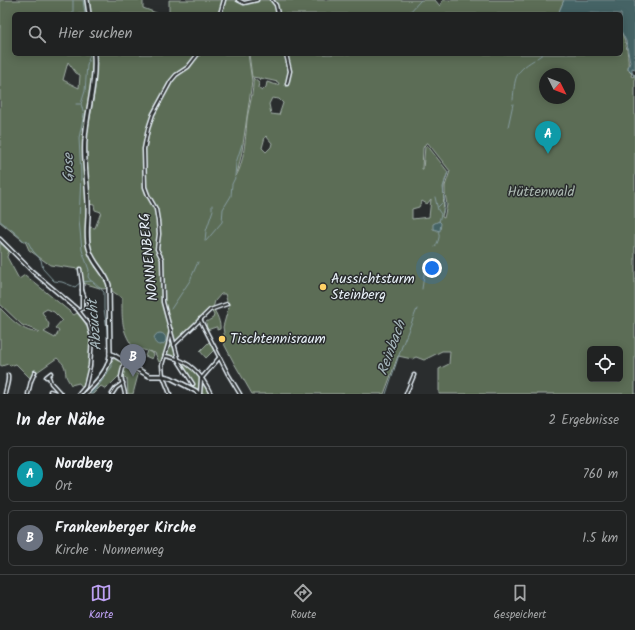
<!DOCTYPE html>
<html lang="de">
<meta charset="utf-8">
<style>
body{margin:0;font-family:Kalam,sans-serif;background:#282a2a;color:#f1f3f6}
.controls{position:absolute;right:12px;bottom:12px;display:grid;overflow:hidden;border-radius:6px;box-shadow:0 2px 10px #0003}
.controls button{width:36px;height:36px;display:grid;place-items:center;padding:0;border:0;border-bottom:1px solid #3d3f40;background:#202222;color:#f1f3f6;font:20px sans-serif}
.compass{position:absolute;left:539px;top:68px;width:36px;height:36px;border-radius:50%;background:#202222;box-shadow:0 2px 10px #0003;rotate:132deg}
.you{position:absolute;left:432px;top:268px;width:14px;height:14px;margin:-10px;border:3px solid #fff;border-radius:50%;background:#1a73e8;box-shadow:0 0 0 6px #1a73e833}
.badge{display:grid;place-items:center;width:26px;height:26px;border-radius:50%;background:#bca0f2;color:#fff;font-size:13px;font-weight:700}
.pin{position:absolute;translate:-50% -33px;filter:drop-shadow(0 1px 2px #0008)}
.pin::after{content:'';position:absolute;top:21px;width:14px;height:12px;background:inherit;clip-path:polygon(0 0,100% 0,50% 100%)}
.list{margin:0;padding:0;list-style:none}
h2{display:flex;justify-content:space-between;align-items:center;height:52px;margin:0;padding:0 16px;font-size:17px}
h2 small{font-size:13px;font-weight:400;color:#a2a4a5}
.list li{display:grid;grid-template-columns:26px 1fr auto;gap:12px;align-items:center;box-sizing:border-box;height:56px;margin:0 8px 8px;padding:0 8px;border:1px solid #3d3f40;border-radius:6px}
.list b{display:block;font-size:15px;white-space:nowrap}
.list p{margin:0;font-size:13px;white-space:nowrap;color:#a2a4a5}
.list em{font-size:13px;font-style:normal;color:#a2a4a5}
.icon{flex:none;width:22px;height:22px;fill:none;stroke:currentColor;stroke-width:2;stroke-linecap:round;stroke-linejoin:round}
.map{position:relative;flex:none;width:635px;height:394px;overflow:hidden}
.search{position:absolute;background:#202222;box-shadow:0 2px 10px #0003;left:12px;right:12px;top:12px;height:44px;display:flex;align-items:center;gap:10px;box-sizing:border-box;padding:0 14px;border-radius:6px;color:#a2a4a5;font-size:15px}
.sheet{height:180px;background:#202222}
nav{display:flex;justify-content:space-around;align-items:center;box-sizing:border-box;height:56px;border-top:1px solid #3d3f40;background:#202222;font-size:11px;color:#a2a4a5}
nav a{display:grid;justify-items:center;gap:2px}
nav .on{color:#bca0f2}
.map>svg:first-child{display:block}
.green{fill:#5c6d56;stroke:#a2afa7;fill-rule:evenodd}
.water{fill:#456365;stroke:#869ca0}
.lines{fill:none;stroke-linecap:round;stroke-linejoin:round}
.stream{stroke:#869ca0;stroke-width:1}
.minor-casing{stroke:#e8f1f8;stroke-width:5}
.major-casing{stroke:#e8f1f8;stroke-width:6}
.minor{stroke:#2a2d2e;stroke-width:2}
.major{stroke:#2a2d2e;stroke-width:3}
.poi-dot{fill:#ffd166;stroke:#2a2d2e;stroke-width:1.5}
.labels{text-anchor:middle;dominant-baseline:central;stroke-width:3;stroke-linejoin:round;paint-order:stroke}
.park-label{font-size:14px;fill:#a9b6af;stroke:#2a2d2e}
.street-label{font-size:14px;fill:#e8f1f8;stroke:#2a2d2e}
.poi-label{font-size:14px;fill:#e8f1f8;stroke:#2a2d2e;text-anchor:start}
.water-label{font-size:15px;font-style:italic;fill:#a7b8bd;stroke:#2a2d2e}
</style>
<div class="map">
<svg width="635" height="394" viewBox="0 0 635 394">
<rect width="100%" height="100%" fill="#2a2d2e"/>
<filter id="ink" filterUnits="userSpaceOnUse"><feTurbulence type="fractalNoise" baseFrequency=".025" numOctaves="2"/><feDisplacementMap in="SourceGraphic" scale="8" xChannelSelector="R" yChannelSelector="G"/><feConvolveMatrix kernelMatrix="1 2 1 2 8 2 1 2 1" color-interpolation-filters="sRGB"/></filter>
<g filter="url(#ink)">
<!-- green -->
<g class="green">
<path d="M0,0h86l2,14h-74v40h79l1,16 -3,20 -2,1 1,2 -7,53v16l4,27v59l3,8 6,8 -1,3 11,11 3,10 -6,1 -20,-6 -2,-15 -3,1 -28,-4 -21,-15 -3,-7 -26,-21zM68,62l8,11 4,2 -1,13 -16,-8z"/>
<path d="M88,0h55v8l16,6h-69z"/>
<path d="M169,0h54l-3,14 1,-1 3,-13h10l3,1v-1h198l5,6 3,-6h121l-6,14h-389z"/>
<path d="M621,31c6,13 8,26 7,39l4,4 -1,2 2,1 2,-3v320h-196v-25l10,-5 1,-13h-8l-18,9 -8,-3 -4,2 -14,-3 -14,38h-132l-18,-31 -11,-21 2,-2 -2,-13 5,-18 1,-1 -4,-14h-4l-6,7 -2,7 -12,9 -27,26 -3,-15h-1l-3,17 -6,16 -2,1 -4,-9 -7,-2 6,3 -2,5 -7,-3 2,-5 -14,-4c-12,-17 -11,-29 -11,-49l-10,-7 -4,-14 -15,-20 -3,-10v-20l5,1 6,-16 -6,-2 -1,-5 -5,-1 -4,-58 10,-57 -1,-35h154l4,27 -1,8 -9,62 -4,19 -3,7c9,-10 11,-44 12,-58 2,-13 7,-27 6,-41l6,5 -1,5 4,3 4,-4 1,-5 10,3 2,-1 -1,-2 -18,-4 -1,2v-2l-7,-1 -3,-23h372zM545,74h24v24h-24zM272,98l7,1 4,4 -4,12 -8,-1 -2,-10zM266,136l6,7 -1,4 -5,5 -4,-4 3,-11zM426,143h2l22,28 -5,15v7l2,12 -3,13 -2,-1c4,-18 -2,-27 6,-45l-21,-27 -2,2 -2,22h-1l1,-21zM431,199l-2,18 -17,2v-10l7,-2 3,-6 5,3zM590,349h30v30h-30z"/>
<path d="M0,243l9,8 -2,6 12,22 6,-4 49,40 3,-2c4,5 10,11 12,18 4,15 0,43 -6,57l-4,-5 -8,2c-1,-2 -4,-6 -5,-9 -1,-10 -1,-11 -9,-18l-20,14 -3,-1 -3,8 -15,-15 -6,2 -2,-2 -6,2 -2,-1v-57c10,10 24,26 40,24l-18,-7 -22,-21zM47,309l7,3 8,8 -7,8 4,3 -4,7 -11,-6 4,-3 1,-5 -7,-12z"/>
<path d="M213,309c4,4 8,15 7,20l-3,1v-3h-1l-9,3 -1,-8 7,-4 1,-3 -3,-5z"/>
<path d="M170,335h2l5,21 -2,2 -8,-4z"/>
<path d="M210,341l4,9 -8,8 -6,-7z"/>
<path d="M114,358l8,5 -1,11 -15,15 -5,-3 -8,8h-4l17,-22z"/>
<path d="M182,362l11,7 8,9 -2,5 1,10 -10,-7 1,-2 2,2 2,-2 -3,-2 -11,-19z"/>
<path d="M125,365l13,10 -5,19h-5l-1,-15 -4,-1v-9z"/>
<path d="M202,380l8,14h-9z"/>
</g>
<!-- water -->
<g class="water">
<path d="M564,0h71v69l-3,-1v4l3,5 -7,-9 2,-6 -4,-21 -5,-10v-17l-31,-1 -5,1h-27z"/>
<path d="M439,221l2,2 -1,8 -7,-2v-5z"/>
<circle cx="160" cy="339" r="6"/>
<path d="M107,372l1,1 -16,21h-1l-1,-2z"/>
</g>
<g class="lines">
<!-- stream -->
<g class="stream">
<path d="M73,0v14"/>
<path d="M83,0l2,14"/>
<path d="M408,14l13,-14"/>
<path d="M90,54l-3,11 -2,26 -4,13 3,10 -5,24 2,37 -2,45 3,30 7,20 -1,7 3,4"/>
<path d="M537,58l6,-4"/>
<path d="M513,100c2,-22 1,-28 21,-40"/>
<path d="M76,104h4"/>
<path d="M508,127l5,-23"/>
<path d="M235,176l1,-13 6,-19"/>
<path d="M435,197l3,13 3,4 -2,8"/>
<path d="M438,207l4,-4"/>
<path d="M212,209v-4"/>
<path d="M443,213l2,-8 -2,-18 5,-15"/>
<path d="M0,221l13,10 11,10 4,1 5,9 8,9 2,9 11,12 8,1 13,5 6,-5 11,-1 12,11v17l3,20 1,28 -4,10 -13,17"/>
<path d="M205,241l1,-10 7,-21"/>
<path d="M206,241l16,-19 1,-13 8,-13 1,-12 3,-6"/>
<path d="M435,247c3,-5 6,-11 3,-16"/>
<path d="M191,278l7,-16"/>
<path d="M422,289l4,-27"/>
<path d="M171,309l20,-30"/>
<path d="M107,373l5,-6v-3"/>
<path d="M386,394l16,-48 15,-37"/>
</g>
<defs>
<g id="minor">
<path d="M238,0l6,3 13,-3"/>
<path d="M272,0l4,5 2,9"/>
<path d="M220,14l4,-14"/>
<path d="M286,54l4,17 -3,13"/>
<path d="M0,239l32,32 45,38 11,14 4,14 -2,29 -5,21 -6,7"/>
<path d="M82,290l5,15"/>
<path d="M79,311l3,-2v-25l-2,-15"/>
<path d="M200,319l28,55 12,20"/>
<path d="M174,345l36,-35 17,-6"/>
<path d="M165,356c4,0 8,2 12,3 17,6 26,19 34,35"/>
<path d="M124,363l-3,14 4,17"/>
<path d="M51,373l-5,4h3l2,6 10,11"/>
<path d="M193,384l-14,-22 -16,-60 -1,-43 -5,-10 2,-15 -1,-13 -2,-12 -8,-14 -3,-8 -1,-38 4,-20 5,-15 18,-33 5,-6 12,-8 10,-13"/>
<path d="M50,391l6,2 3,-1"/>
<path d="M5,394c1,-7 4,-12 3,-19"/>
<path d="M28,394l3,-13 4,-9"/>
<path d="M112,394l4,-6 7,-5"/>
<path d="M170,394l-7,-18 -1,-11 6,-20 3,-15"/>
<path d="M200,394l1,-15 18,-21"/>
<path d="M406,394l8,-19"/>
</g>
<g id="major">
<path d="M87,0l2,14"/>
<path d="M110,353l39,23h14l8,2 25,13 3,3"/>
<path d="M85,394c10,-10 24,-24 25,-39l-1,-70c-4,-14 -17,-22 -20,-37 -4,-13 0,-29 -1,-42 0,-23 -5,-45 -3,-67 2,-30 11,-54 9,-85"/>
</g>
</defs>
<!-- minor casing -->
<use href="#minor" class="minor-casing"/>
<!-- major casing -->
<use href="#major" class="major-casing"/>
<!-- minor -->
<use href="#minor" class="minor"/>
<!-- major -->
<use href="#major" class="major"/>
</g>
</g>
<!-- markers -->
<g class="poi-dot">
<circle cx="323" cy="287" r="4"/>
<circle cx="222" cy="339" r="4"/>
</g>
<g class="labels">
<!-- park labels -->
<g class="park-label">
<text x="541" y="192">Hüttenwald</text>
</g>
<!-- street labels -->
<g class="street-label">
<text transform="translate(149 257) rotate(-96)">NONNENBERG</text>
</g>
<!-- poi labels -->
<g class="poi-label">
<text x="331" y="279">Aussichtsturm<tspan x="331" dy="16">Steinberg</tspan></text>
<text x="230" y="339">Tischtennisraum</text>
</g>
<!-- water labels -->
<g class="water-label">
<text transform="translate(69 168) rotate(-90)">Gose</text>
<text transform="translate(95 325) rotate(-95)">Abzucht</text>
<text transform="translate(392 348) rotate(-70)">Reinbach</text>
</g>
</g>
</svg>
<div class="controls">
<button><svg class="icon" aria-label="locate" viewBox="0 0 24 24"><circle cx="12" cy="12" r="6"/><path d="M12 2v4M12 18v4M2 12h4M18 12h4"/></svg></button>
</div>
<svg class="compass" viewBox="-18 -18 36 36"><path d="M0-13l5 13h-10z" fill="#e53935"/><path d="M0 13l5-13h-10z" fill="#a2a4a5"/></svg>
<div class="you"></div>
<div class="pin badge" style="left:548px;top:154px;background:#0f9aa8">A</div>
<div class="pin badge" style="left:133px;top:377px;background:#6b7280">B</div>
<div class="search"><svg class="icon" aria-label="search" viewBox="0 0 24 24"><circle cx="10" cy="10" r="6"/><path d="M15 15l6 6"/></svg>Hier suchen</div>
</div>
<section class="sheet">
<h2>In der Nähe<small>2 Ergebnisse</small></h2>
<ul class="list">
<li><span class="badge" style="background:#0f9aa8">A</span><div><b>Nordberg</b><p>Ort</p></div><em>760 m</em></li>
<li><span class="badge" style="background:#6b7280">B</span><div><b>Frankenberger Kirche</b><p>Kirche · Nonnenweg</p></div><em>1.5 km</em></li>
</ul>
</section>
<nav>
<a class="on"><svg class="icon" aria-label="map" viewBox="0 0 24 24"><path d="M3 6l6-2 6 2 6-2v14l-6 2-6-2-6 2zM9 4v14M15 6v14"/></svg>Karte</a>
<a><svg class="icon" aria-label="directions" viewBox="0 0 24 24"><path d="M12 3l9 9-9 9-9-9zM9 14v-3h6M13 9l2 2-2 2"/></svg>Route</a>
<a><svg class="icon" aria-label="saved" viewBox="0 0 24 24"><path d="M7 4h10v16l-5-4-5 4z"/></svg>Gespeichert</a>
</nav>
